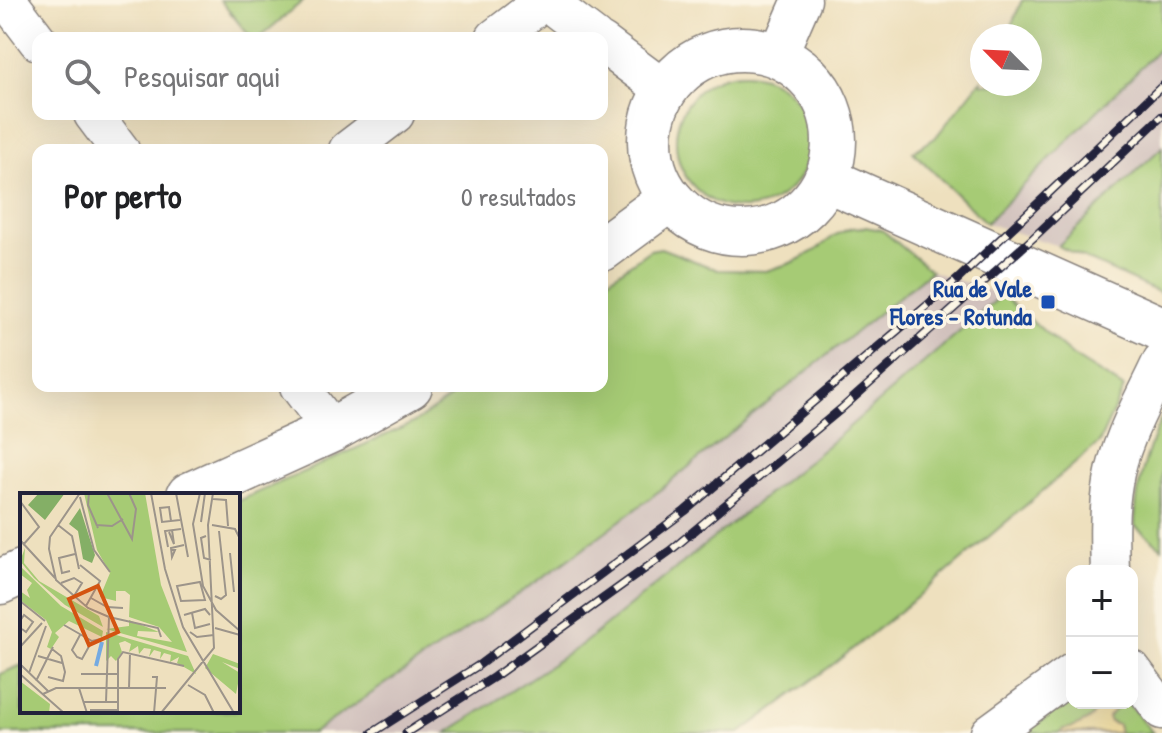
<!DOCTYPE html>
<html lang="pt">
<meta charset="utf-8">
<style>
body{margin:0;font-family:"Patrick Hand",sans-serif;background:#f6f6f6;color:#202124}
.controls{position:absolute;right:24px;bottom:24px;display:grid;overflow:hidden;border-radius:16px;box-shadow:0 8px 32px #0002}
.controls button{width:72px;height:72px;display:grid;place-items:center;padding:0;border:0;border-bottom:2px solid #e0e0e0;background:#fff;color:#202124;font:40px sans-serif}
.compass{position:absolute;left:970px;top:24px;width:72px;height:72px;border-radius:50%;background:#fff;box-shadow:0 8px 32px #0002;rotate:294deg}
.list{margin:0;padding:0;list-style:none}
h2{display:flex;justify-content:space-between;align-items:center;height:104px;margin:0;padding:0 32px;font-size:34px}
h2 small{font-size:26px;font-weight:400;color:#757577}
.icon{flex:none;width:44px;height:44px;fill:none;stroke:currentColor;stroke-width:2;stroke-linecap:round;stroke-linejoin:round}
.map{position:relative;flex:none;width:1162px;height:733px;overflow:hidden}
.search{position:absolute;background:#fff;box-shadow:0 8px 32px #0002;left:32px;top:32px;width:576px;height:88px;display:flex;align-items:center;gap:20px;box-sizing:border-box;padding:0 28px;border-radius:16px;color:#757577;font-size:30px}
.panel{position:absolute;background:#fff;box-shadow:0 8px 32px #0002;left:32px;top:144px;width:576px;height:248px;border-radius:16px}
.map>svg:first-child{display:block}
.industrial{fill:#d0c0bc}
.green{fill:#a6cb74;stroke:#647658;stroke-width:2}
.sand{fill:#eeda9e;stroke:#887e6c;stroke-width:2}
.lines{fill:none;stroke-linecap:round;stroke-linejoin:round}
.street-casing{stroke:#88817c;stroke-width:41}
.secondary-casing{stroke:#88817c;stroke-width:47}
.street{stroke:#fff;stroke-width:38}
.secondary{stroke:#fff;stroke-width:44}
.rail-casing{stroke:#22223b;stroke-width:9}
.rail{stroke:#fcf5e5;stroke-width:6;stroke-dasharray:18;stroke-linecap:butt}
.transit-dot{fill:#1a4fb4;stroke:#fcf5e5;stroke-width:3}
.labels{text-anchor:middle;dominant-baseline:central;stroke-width:7;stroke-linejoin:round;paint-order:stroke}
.transit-label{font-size:24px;font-weight:bold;fill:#164399;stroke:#fcf5e5;text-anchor:end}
.inset-river{fill:none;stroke:#74aae2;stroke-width:4}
.inset-road{fill:none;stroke:#9c948a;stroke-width:2}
.view{fill:#d45411;fill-opacity:0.15;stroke:#d45411;stroke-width:4}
.inset-edge{fill:none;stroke:#22223b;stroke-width:4}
</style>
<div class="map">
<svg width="1162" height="733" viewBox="0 0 1162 733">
<rect width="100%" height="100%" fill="#fcf5e5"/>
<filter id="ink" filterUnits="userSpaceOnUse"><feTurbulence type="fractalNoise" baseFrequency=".0125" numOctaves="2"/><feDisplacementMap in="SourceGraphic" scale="16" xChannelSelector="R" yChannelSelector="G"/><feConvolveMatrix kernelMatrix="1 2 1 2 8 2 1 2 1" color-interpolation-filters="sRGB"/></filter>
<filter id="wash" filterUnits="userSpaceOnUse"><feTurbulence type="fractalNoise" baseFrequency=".006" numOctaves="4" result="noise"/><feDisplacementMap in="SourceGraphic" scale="32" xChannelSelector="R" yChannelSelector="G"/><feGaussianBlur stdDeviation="1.8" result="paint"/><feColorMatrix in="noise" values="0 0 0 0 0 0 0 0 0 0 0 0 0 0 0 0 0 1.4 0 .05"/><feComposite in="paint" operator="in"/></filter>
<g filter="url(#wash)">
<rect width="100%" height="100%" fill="#eee0be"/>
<!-- industrial -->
<g class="industrial">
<path d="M1162,46v101l-104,99 -72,-23z"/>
<path d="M931,271l71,24 -175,151 -243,197 -137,90h-134l245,-166 91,-68z"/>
</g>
<!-- green -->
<g class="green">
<path d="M220,0h84l-45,38h-8z"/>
<path d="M1022,0h140v46l-176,177 -73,-71 22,-14 47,-59v5h48v-48h-23z"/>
<circle cx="743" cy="141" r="67"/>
<path d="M1162,147v147l-104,-48z"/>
<path d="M865,227l17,3 49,41 -282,228 -91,68 -245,166h-313v-59l22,-9v46h216v-210l177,-79 52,-36h135v-102l48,-34 11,-2 57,22 48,1 28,-9 22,-12 19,-15 16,-7z"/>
<path d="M1002,295l71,61 51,32 -25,55 -174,148 -90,72 -95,70h-293l137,-90 243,-197z"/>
<path d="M1162,417v131l-27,-22c0,-39 11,-74 27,-109z"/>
<path d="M1072,699v4h56l25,30h-128z"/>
</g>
<!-- sand -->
<path class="sand" d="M1096,703h24l-12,14 2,5 8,3 2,8h-59l2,-4c8,0 26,-7 30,-14 2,-4 1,-8 3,-12z"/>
</g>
<g filter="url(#ink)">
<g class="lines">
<defs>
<g id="street">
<path d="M7,0l31,41"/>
<path d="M545,0l50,38"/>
<path d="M495,38l50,-38"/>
<path d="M602,43l63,47"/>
<path d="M778,55l24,-55"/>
<path d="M93,114l27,36"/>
<path d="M348,150l47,-36"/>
<path d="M299,386l33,44"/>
<path d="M1110,571c-1,-29 -2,-59 3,-88 7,-43 31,-83 49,-122"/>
<path d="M1132,670l30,40"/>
<path d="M990,733l82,-60"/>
</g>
<g id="secondary">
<circle cx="742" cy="141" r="92"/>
<path d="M826,179l336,150"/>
<path d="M602,249l68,-50"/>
<path d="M189,495l143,-65 78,-44"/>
<path d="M0,582l22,-10"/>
</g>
</defs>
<!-- street casing -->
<use href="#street" class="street-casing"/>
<!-- secondary casing -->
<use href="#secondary" class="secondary-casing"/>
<!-- street -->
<use href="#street" class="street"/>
<!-- secondary -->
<use href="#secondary" class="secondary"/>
<defs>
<g id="rail">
<path d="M372,733l107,-68 206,-154 272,-231 205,-194"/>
<path d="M406,733l88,-56 177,-127 170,-141 192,-171 129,-122"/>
</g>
</defs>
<!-- rail casing -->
<use href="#rail" class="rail-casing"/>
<!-- rail -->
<use href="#rail" class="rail"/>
</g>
</g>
<!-- markers -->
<rect class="transit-dot" x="1040" y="294" width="16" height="16" rx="4"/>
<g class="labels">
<!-- transit labels -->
<g class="transit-label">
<text x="1032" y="288">Rua de Vale<tspan x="1032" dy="28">Flores - Rotunda</tspan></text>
</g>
</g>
<!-- overview -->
<g transform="translate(20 493)">
<rect width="220" height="220" fill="#eee0be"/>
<path d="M64,0h61l16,92 26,67 -81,-23 23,-3v-6l30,12 -21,-1 -1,5 35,6 -13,-15 -30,-10 1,-22 -5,-4h-9v10l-16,-4 10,-24 -13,-23zM5,55l-1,15 15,18 60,35 4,11 -38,-22 -31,-27 -14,-17zM0,73l41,40 42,25 -1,6 -33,-16 -14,12 4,4 -8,12 -4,-2 5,-15 -6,-12 -26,-20v-9l10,7 -3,-8 5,-7 -12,-9zM86,139l82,24 8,18 -19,-11 2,-6 -9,5 1,-7 -7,-2 -4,6 1,-7 -7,-2 -5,7 2,-8 -7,-1 -5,6 -1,-8 -9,6 2,-8 -6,-3 -6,2 3,9 -6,9 -5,-5 -5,5zM193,161l27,10v5l-18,-7 18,11 -4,21 -31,-26zM0,188l30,23 -1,9h-29z" fill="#a6cb74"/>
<path d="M19,0h26l-20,27 -17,-15zM60,15l15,47 -3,8 -9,-4 -5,-28 -9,-7z" fill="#84af66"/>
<path class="inset-river" d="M76,173l6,-24"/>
<path class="inset-road" d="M60,0l-30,44 -1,12 7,31 32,28 21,9 -3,85M69,0l-1,12 10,23M87,0l25,46 4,-30 -7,-16M131,0l14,76 18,58 51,86M156,0l12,64M180,0l-7,31 10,62 13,24 24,21M60,4l14,53 16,22M193,6l13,1 2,26M0,8l19,26 -16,18M151,28l-2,-14 -9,1 2,14 18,-2M181,29l4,-29M38,32l14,11 7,33M76,32l16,1 11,-7M192,32l23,4 5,10M149,39l5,12 -2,-14M186,43l-5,2 3,20 7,2M0,47l35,38M148,54l-3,-16 16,-2M151,57h4l-3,7 -1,-9 13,-3M210,60l4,39M60,72l20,16 -14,25M50,78l-8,2 -3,-15 16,-4M180,89l5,18 -24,1 -4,-15zM41,90l13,-5 8,5 -8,13M195,103l6,3 5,-4 -7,-64M71,105l16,9 16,1M0,108l25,20M172,120l3,15 15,-4M164,122l21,-6 5,6M89,124l49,11 3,9M0,128l4,-6 9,7 -7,10 -4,-3M44,132l28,16 13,-3M195,135l25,7M170,139l7,5 17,-2M60,142l-8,15 5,7 5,2 10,-18M0,154l22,-24M18,163l24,7M0,171l28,27M9,180l17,-47M0,181l44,39M61,181h37M28,184l15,4 2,-9 -4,-16 -9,-7M132,184h5l-3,36M16,188l17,-34M168,192l17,10 9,18M59,195l8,25M109,195l1,-35M23,201l13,-6h110M64,209h34M70,217h28v-51l5,-7 61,14M141,220l53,-65 -6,-123 5,-32"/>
<path class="view" d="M78,93l20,46 -29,13 -20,-46z"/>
<rect width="220" height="220" class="inset-edge"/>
</g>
</svg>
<div class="controls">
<button>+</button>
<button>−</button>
</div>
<svg class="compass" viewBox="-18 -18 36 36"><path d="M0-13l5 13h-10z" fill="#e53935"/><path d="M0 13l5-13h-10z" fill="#757577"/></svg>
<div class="search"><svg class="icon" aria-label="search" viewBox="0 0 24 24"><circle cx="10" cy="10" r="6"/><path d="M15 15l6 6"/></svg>Pesquisar aqui</div>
<section class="panel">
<h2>Por perto<small>0 resultados</small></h2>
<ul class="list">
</ul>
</section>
</div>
